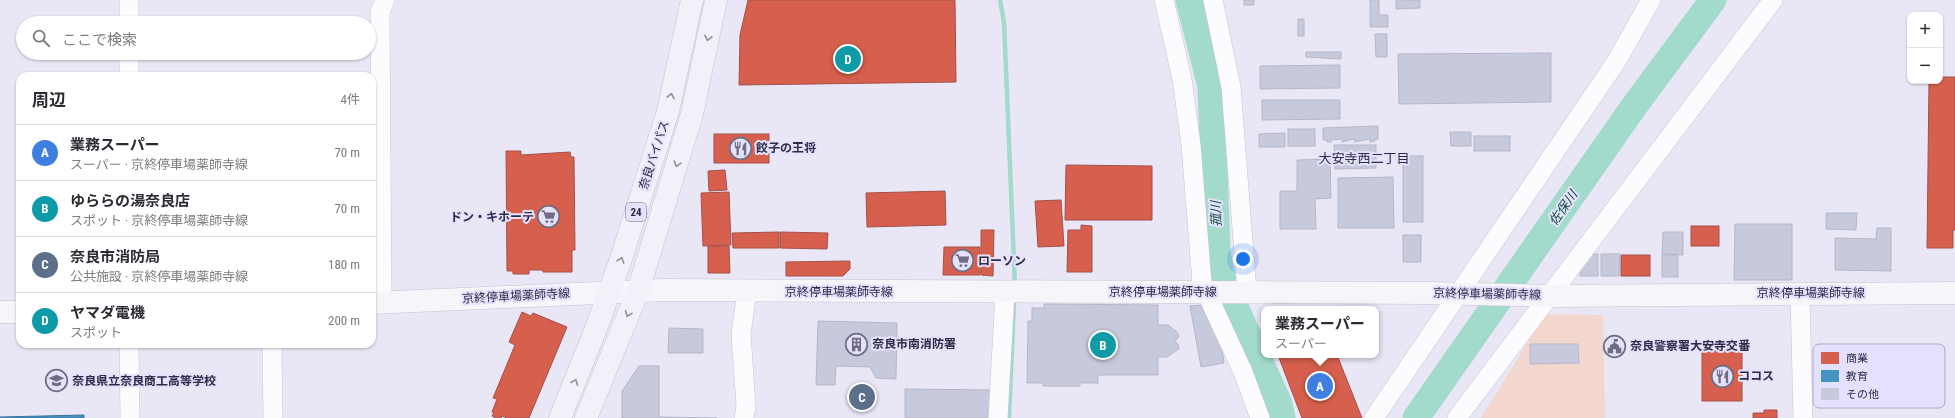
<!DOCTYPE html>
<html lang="ja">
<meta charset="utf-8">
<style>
body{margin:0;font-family:"Roboto Condensed","Noto Sans JP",sans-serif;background:#f7f7f7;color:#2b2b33}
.controls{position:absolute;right:12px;top:12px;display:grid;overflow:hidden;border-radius:8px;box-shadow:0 1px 3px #0004}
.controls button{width:36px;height:36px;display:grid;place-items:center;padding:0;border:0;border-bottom:1px solid #e1e1e2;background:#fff;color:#2b2b33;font:20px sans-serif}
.you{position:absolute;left:1243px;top:259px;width:14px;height:14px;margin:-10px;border:3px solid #fff;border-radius:50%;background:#1a73e8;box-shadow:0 0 0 6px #1a73e833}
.badge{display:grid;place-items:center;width:26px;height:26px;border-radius:50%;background:#706d83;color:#fff;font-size:13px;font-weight:700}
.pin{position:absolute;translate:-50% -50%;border:2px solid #fff;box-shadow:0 1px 4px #0006}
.popup{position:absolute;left:1261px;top:306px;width:118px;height:52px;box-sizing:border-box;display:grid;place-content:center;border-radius:8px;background:#fff;filter:drop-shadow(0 1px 3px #0005);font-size:13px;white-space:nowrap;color:#7c7c81}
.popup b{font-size:15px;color:#2b2b33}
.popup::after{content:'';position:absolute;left:50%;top:100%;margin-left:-8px;border:8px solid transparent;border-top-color:#fff}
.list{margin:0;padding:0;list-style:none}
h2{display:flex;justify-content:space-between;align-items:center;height:52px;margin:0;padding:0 16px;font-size:17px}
h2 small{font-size:13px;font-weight:400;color:#7c7c81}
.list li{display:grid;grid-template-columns:26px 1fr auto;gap:12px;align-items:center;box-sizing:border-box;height:56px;padding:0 16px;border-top:1px solid #e1e1e2}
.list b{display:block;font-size:15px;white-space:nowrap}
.list p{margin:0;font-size:13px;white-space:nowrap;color:#7c7c81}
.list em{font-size:13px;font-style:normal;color:#7c7c81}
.icon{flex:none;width:22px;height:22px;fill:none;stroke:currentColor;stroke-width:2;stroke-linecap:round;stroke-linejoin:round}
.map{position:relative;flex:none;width:1955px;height:418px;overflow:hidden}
.search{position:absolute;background:#fff;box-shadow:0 1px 3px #0004;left:16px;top:16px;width:360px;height:44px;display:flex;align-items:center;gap:10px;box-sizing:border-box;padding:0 14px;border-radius:22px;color:#7c7c81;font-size:15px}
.panel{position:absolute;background:#fff;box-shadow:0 1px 3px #0004;left:16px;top:72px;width:360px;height:276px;border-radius:12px}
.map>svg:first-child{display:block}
.green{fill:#f3d7ce}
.shops{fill:#d6604d;stroke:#a4504b}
.schools{fill:#4393c3;stroke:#3d749d}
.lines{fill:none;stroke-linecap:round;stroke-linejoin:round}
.stream{stroke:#a2dacc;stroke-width:4.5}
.river{stroke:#a2dacc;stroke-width:27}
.building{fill:#c7c9dc;stroke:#b5b7c9}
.minor-casing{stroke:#c6c3d7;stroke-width:20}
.major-casing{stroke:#c3c2d0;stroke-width:23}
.highway-casing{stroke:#c3c2d0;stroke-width:23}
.minor{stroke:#fcfbfe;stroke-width:19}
.major{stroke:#f6f5fa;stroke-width:22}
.highway{stroke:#f2f0f9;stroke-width:22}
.oneway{stroke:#908e9f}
.labels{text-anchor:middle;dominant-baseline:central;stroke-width:4;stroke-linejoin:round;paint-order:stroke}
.shield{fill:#e4e1fc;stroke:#65627c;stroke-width:1}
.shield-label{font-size:11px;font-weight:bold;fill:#2f2b45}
.poi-label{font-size:12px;font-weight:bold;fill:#2f2b45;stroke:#e4e1fc;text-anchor:start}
.street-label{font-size:12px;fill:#2f2b45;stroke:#e4e1fc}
.neighbourhood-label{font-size:13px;fill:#2f2b45;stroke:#e4e1fc}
.water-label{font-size:13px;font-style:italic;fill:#0e5240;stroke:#e4e1fc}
.key{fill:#e4e1fc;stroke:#aeaac5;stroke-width:1}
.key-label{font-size:11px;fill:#2f2b45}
</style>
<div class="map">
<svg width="1955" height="418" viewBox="0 0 1955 418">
<rect width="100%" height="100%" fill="#e9e7f6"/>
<!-- green -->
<path class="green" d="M1545,314l58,1 2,103h-124z"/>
<!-- shops -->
<g class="shops">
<path d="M748,0h207l1,82 -217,3 1,-50z"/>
<path d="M1940,77h15v153h-2v18h-26l2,-167h11z"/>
<rect x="714" y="134" width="55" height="29"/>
<path d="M506,151h15v4l49,-3 1,5h3l1,93h-3v22h-29v-2h-14v4h-16v-3h-6z"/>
<path d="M1066,165l86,1v54h-87z"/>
<path d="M725,170l2,20 -18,1 -1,-20z"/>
<path d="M945,191l1,34 -79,2 -1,-34z"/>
<path d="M729,192l2,53 -28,1 -2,-53z"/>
<path d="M1061,200l3,46 -26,1 -3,-46z"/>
<path d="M1081,225l11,1v46h-25l1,-42h13z"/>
<rect x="1691" y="226" width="28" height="20"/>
<path d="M981,230h13l-1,46 -12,-1z"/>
<path d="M779,232v16h-46l-1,-15z"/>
<path d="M780,232l48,1 -1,16 -47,-1z"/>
<path d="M708,246h21l1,27h-22z"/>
<path d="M944,247h36v28h-37z"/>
<rect x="1621" y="255" width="29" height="21"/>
<path d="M850,261v8l-7,7h-57v-14z"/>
<path d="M522,312l9,4 2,-3 34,14 -38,91h-22l-5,-2 -1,2h-5l-4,-2 2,-4h-2l5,-13 -4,-1 22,-53 -6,-3z"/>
<rect x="1702" y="350" width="40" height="51"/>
<path d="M1278,355h59l25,63h-60z"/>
<path d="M1764,410h13v8h-24v-5h11z"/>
</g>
<!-- schools -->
<path class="schools" d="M84,415v3h-84v-1z"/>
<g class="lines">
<!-- stream -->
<g class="stream">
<path d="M1000,0l4,22 11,264"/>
<path d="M1009,418l5,-115"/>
</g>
<!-- river -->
<g class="river">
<path d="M1189,0l22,87 6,165 5,26 57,126 3,14"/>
<path d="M1416,418l219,-313 78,-105"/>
</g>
</g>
<!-- building -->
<g class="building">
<rect x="1244" y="0" width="10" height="5"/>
<path d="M1370,0h9v15h9v12h-18z"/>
<path d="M1396,0h24v8l-24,1z"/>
<rect x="1298" y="19" width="6" height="17"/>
<path d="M1375,34h12v23h-11z"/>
<path d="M1306,52h35v7l-35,-2z"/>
<path d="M1551,53v49l-152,2 -1,-50z"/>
<path d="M1340,65v23l-80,1v-23z"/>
<path d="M1262,100h78v19l-78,1z"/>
<path d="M1378,126v13h-3v2l-5,1v-3l-15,3 -1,-3 -12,3v-3l-11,1v2h-4v-2h-4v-12z"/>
<rect x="1288" y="129" width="27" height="17"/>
<path d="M1450,132h21v14h-20z"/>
<path d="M1285,133v14h-26v-13z"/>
<rect x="1474" y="136" width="36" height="15"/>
<path d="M1334,145h42v23l-41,1z"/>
<rect x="1403" y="156" width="20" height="66"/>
<path d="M1330,159l1,39 -16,1 1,30h-36v-38h17v-31z"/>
<path d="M1393,177l1,51h-56v-50z"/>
<path d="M1826,213h31l-1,17 -30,-1z"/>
<path d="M1735,224h57v56h-58z"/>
<path d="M1877,228h14v43l-56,-1v-32l41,1z"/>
<path d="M1663,232h20v23l-21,-1z"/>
<rect x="1403" y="235" width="18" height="27"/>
<path d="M1591,254h7v22h-18v-9z"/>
<path d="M1601,254h19l-1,22h-18z"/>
<rect x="1662" y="255" width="16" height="22"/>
<path d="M1044,304l114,1v20h10l9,7 2,5 -4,4 3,3 1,5 -12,8h-9v18h-60v8h-18v3h-37v-3h-16l1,-62h4v-13h12z"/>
<path d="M1203,305l17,31 4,27 -23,4 -11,-61z"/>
<path d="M818,321l79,2 -1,56 -20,-1 -6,-11 -34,-1 -1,19h-19z"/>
<path d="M669,328l34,1v24h-35z"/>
<path d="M1530,344h48l1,19 -49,1z"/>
<path d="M639,366h20v51l58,1h-95v-27z"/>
<path d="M905,389l87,1v28h-87z"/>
</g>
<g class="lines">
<defs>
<g id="minor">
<path d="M1164,0l18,79 9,66 11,138 41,89 17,46"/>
<path d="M1213,0l18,87 16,205"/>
<path d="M129,23v-23"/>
<path d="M129,76v-23"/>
<path d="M1800,293l3,125"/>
<path d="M382,303l-2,-291 5,-12"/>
<path d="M129,344l1,74"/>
<path d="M272,344l1,74"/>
<path d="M744,418l2,-12 -5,-72 6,-43"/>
<path d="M998,418l7,-125"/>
<path d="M1374,418l242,-356 35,-62"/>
<path d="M1457,418l316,-418"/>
</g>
<g id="major">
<path d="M372,303l292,-13 768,3 119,3 404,-3"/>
<path d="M0,312h20"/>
</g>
<g id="highway">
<path d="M560,418l37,-92 24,-67 47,-148 24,-111"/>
<path d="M586,418l52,-127 54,-177 24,-114"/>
</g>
</defs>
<!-- minor casing -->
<use href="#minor" class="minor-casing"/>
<!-- major casing -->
<use href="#major" class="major-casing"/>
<!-- highway casing -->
<use href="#highway" class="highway-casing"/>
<!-- minor -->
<use href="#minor" class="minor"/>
<!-- major -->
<use href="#major" class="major"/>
<!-- highway -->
<use href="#highway" class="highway"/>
</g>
<!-- one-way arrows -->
<defs><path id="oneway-chevron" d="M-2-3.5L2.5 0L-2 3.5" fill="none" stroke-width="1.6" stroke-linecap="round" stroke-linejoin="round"/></defs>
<g class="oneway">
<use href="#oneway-chevron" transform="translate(708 38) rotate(102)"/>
<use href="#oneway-chevron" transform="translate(671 96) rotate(-78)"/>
<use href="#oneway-chevron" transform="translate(677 164) rotate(107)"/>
<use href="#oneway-chevron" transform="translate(621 260) rotate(-71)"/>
<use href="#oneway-chevron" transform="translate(628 314) rotate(112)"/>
<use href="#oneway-chevron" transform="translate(575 382) rotate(-68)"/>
</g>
<!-- icons -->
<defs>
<symbol id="restaurant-ring" viewBox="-11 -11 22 22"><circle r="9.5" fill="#e4e1fc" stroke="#706d83" stroke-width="1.5"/><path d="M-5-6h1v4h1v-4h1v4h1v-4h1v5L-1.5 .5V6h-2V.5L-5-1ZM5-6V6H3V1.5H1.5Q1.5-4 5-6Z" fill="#706d83"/></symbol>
<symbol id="supermarket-ring" viewBox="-11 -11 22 22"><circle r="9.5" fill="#e4e1fc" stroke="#706d83" stroke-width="1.5"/><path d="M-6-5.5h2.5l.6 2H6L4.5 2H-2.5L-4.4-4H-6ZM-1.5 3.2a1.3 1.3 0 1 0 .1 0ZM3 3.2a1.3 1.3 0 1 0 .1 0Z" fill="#706d83"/></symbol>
<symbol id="building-ring" viewBox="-11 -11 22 22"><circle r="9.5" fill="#e4e1fc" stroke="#706d83" stroke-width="1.5"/><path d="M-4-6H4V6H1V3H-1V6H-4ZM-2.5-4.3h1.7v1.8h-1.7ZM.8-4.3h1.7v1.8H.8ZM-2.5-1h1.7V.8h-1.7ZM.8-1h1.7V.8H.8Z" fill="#706d83"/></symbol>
<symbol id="civic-ring" viewBox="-11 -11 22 22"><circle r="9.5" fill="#e4e1fc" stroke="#706d83" stroke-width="1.5"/><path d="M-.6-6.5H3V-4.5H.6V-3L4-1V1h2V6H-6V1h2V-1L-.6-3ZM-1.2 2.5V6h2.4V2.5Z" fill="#706d83"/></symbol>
<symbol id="school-ring" viewBox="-11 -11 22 22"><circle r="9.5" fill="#e4e1fc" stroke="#706d83" stroke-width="1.5"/><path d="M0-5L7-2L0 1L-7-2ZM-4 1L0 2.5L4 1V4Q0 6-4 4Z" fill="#706d83"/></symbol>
</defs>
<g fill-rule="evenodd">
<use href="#restaurant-ring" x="728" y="136" width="25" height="25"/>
<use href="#supermarket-ring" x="536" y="204" width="25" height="25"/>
<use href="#supermarket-ring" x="950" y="248" width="25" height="25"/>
<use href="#building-ring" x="844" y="332" width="25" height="25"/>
<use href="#civic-ring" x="1602" y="334" width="25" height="25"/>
<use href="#restaurant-ring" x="1710" y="364" width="25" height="25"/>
<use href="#school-ring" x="44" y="368" width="25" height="25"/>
</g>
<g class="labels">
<!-- shield labels -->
<rect class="shield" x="626" y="203" width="20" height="18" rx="3"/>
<g class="shield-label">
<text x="636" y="212">24</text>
</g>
<!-- poi labels -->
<g class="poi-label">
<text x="756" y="148">餃子の王将</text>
<text x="534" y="217" text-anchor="end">ドン・キホーテ</text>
<text x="978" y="261">ローソン</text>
<text x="872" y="344">奈良市南消防署</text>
<text x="1630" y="346">奈良警察署大安寺交番</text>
<text x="1738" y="376">ココス</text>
<text x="72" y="381">奈良県立奈良商工高等学校</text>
</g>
<!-- street labels -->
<g class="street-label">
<text transform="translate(654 155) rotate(-72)">奈良バイパス</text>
<text x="839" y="292">京終停車場薬師寺線</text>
<text x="1163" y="292">京終停車場薬師寺線</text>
<text x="1811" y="293">京終停車場薬師寺線</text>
<text transform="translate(1487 294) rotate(1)">京終停車場薬師寺線</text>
<text transform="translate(516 296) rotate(-3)">京終停車場薬師寺線</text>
</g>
<!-- neighbourhood labels -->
<g class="neighbourhood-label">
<text x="1364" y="158">大安寺西二丁目</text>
</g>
<!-- water labels -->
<g class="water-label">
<text transform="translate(1563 208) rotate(-55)">佐保川</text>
<text transform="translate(1216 214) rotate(-92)">菰川</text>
</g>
</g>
<!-- legend -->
<rect x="1813" y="344" width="132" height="64" rx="6" class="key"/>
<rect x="1821" y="352" width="18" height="12" fill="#d6604d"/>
<rect x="1821" y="370" width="18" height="12" fill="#4393c3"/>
<rect x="1821" y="388" width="18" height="12" fill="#c7c9dc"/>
<g class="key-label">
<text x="1846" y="362">商業</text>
<text x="1846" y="380">教育</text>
<text x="1846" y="398">その他</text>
</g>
</svg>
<div class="controls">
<button>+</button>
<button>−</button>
</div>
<div class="you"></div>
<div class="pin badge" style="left:1320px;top:386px;background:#3f7fe0">A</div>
<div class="popup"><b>業務スーパー</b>スーパー</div>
<div class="pin badge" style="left:1103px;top:345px;background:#0f9aa8">B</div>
<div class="pin badge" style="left:862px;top:397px;background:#5c6f8a">C</div>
<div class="pin badge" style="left:848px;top:59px;background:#0f9aa8">D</div>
<div class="search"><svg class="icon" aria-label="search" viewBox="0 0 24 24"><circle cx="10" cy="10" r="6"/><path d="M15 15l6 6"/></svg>ここで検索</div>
<section class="panel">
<h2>周辺<small>4件</small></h2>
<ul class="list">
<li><span class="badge" style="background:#3f7fe0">A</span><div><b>業務スーパー</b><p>スーパー · 京終停車場薬師寺線</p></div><em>70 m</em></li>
<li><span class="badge" style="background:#0f9aa8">B</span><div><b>ゆららの湯奈良店</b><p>スポット · 京終停車場薬師寺線</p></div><em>70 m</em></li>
<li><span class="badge" style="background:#5c6f8a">C</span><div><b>奈良市消防局</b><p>公共施設 · 京終停車場薬師寺線</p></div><em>180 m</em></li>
<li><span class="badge" style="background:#0f9aa8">D</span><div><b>ヤマダ電機</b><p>スポット</p></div><em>200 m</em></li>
</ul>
</section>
</div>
